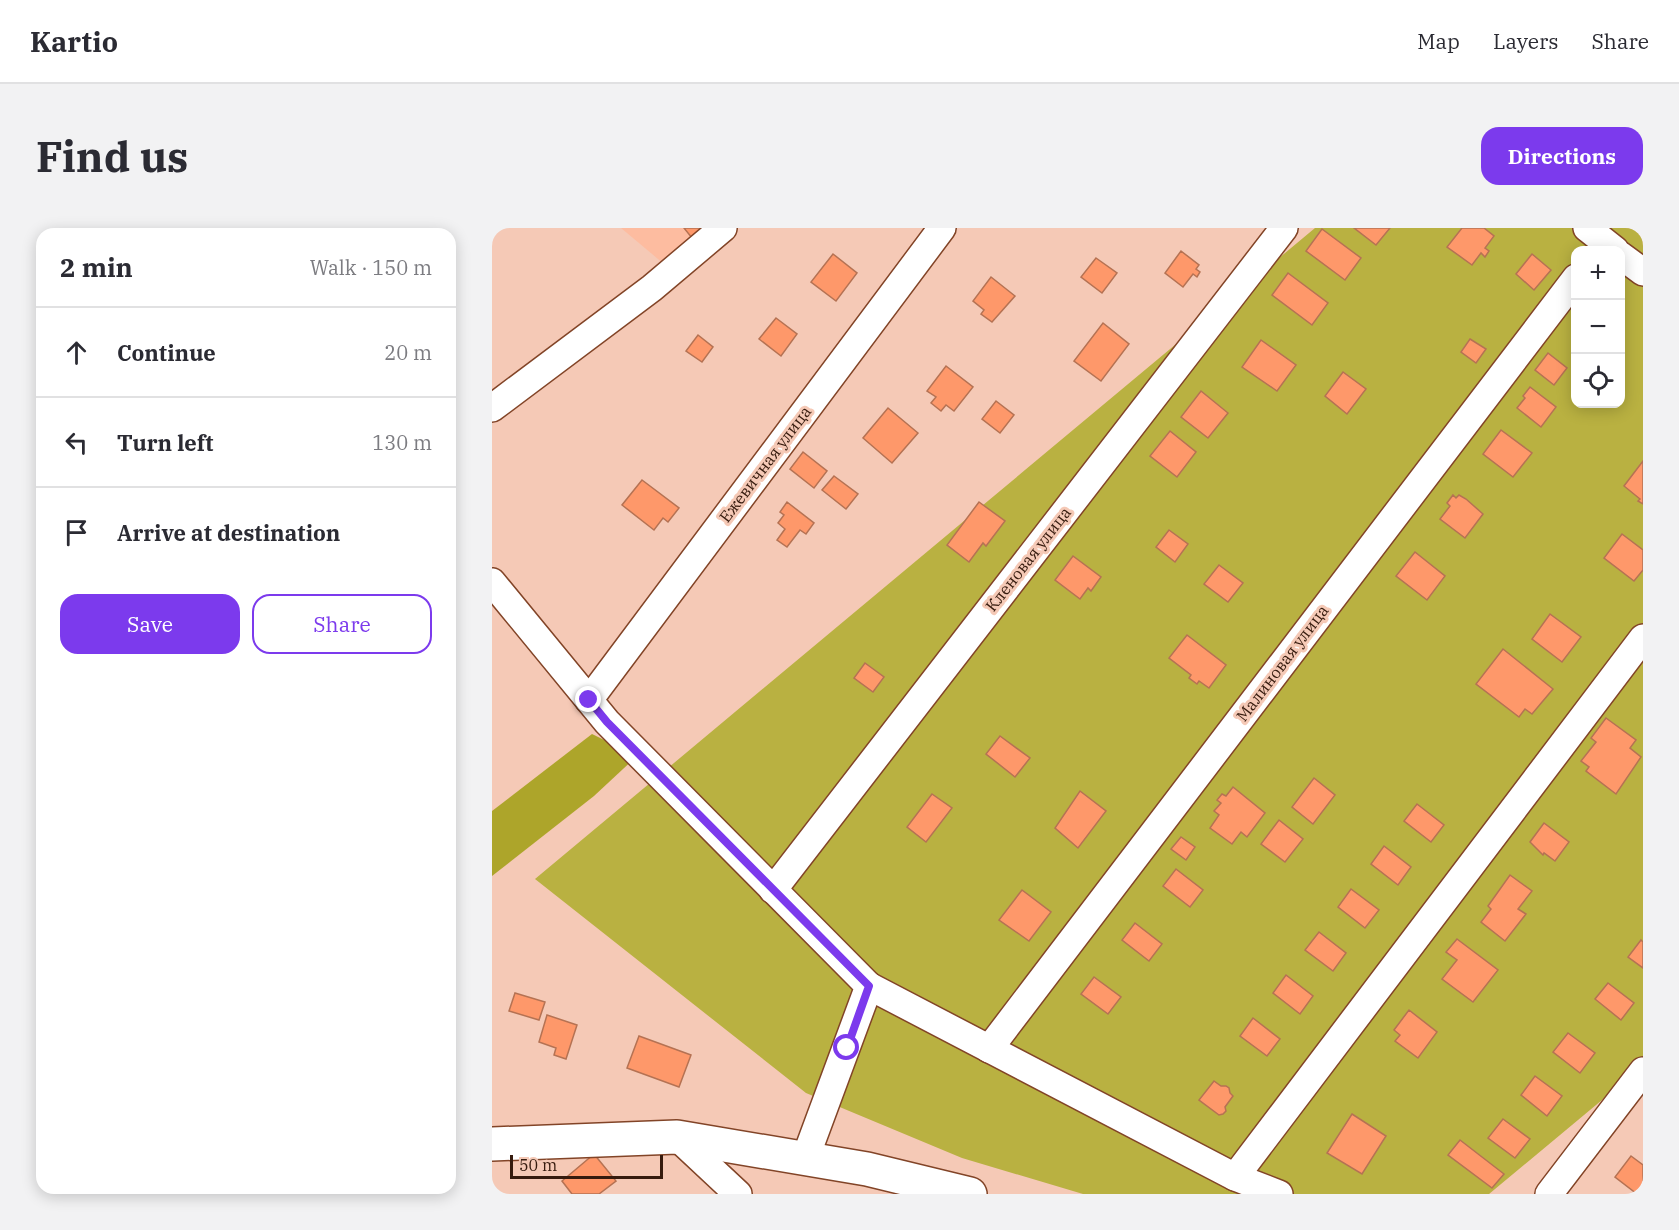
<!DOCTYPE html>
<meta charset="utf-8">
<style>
body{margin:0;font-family:"IBM Plex Serif",serif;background:#f2f2f3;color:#2b2b33}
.controls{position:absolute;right:18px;top:18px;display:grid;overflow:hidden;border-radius:12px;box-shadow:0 3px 15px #0003}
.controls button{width:54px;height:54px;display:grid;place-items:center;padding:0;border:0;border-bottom:2px solid #e1e1e2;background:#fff;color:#2b2b33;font:30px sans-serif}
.scale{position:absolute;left:18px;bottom:15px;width:153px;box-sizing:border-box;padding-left:6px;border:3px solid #361b0e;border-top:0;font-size:16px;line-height:21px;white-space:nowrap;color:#361b0e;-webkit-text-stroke:4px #f5c9b6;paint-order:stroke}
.stop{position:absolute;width:18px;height:18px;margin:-14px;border:4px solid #7c3aed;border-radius:50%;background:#fff}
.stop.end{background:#7c3aed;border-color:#fff;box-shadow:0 2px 6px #0008}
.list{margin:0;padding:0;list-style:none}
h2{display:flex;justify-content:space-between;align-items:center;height:78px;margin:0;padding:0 24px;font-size:26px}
h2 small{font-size:20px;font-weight:400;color:#7c7c81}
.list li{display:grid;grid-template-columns:39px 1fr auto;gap:18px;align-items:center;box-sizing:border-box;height:90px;padding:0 24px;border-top:2px solid #e1e1e2}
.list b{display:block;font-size:22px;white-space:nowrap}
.list em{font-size:20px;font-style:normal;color:#7c7c81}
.actions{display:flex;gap:12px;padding:18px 24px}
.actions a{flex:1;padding:14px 0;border:2px solid #7c3aed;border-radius:18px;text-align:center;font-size:21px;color:#7c3aed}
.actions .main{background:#7c3aed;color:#fff}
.icon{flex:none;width:33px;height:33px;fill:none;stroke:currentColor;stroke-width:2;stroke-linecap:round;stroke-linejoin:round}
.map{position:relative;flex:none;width:1151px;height:966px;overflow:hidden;border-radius:18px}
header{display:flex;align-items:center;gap:36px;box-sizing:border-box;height:84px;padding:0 30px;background:#fff;border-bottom:2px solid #e1e1e2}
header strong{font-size:28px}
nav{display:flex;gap:33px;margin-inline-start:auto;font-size:21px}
.intro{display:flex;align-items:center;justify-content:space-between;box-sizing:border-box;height:144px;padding:0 36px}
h1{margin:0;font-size:42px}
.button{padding:15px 27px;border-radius:18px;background:#7c3aed;color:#fff;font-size:21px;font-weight:700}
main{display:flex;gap:36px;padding:0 36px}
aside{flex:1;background:#fff;border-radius:18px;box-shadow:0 3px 15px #0003}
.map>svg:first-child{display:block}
.built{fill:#fdbca0}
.green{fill:#b9b141;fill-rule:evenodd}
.forest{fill:#ada52a}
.building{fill:#fe986a;stroke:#b57253;stroke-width:1.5}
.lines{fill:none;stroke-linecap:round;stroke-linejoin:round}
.minor-casing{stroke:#824427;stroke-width:30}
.major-casing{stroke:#824427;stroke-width:36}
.minor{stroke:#fff;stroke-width:27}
.major{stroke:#fff;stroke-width:33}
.route{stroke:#7c3aed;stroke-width:8}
.labels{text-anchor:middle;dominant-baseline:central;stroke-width:6;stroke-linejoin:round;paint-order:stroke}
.street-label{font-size:16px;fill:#361b0e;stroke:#f5c9b6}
</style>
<header>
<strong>Kartio</strong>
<nav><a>Map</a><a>Layers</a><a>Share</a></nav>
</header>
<div class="intro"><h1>Find us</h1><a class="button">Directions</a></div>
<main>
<aside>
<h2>2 min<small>Walk · 150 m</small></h2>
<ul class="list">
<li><svg class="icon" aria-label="ahead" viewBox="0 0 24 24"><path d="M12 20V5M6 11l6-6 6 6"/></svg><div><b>Continue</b></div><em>20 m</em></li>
<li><svg class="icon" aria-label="left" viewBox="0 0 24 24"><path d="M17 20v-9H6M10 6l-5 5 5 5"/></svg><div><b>Turn left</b></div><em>130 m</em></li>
<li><svg class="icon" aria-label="arrive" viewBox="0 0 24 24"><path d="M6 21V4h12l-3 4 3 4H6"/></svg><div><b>Arrive at destination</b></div></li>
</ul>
<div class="actions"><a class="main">Save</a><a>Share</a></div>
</aside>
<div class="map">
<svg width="1151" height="966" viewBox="0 0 1151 966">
<rect width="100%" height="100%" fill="#f5c9b6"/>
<!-- built -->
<path class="built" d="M129,0h86l-43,36z"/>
<!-- green -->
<path class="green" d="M823,0h325l3,2v827l-41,43 -113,94h-406l-121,-36 -156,-65 -271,-214zM1084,22h44v154h-44z"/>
<!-- forest -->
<path class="forest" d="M100,506l45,22 -43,40 -102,80v-65z"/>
<!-- building -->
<g class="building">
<path d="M192,0h20l-12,10z"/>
<path d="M862,0h36l-14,17z"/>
<path d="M970,0h22l10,8 -9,12 4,3 -4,6 -4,-4 -9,12 -25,-18z"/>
<path d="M830,1l39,29 -16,22 -39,-29z"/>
<path d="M689,23l18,14 -3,4 4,3 -3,5 -4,-3 -10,13 -18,-14z"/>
<path d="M341,26l24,19 -21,28 -25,-19z"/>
<path d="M1040,26l19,16 -17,20 -18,-16z"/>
<path d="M604,30l21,15 -15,20 -21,-16z"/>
<path d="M796,45l40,30 -16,22 -40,-30z"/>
<path d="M499,49l24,19 -23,26 -11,-8 3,-4 -11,-9z"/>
<path d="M284,90l21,16 -16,22 -22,-17z"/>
<path d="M611,95l26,21 -28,37 -27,-20z"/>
<path d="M206,107l15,12 -11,15 -16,-11z"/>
<path d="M978,111l16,10 -10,14 -15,-11z"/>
<path d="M769,112l35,25 -19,26 -35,-24z"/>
<path d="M1056,125l19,15 -13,17 -19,-15z"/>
<path d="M454,138l27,21 -19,24 -8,-6 -5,6 -10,-8 5,-6 -9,-6z"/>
<path d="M851,144l23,17 -19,25 -22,-18z"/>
<path d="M1038,159l26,20 -15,20 -24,-19 8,-10 -2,-2z"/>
<path d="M709,163l27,22 -20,25 -27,-21z"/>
<path d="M504,173l18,14 -14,18 -18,-14z"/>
<path d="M396,180l30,25 -26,30 -29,-25z"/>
<path d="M1009,202l31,23 -19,24 -30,-23z"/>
<path d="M678,203l26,21 -19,25 -27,-21z"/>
<path d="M311,224l24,19 -13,17 -24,-19z"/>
<path d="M1151,233v43l-5,-3 2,-2 -16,-13z"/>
<path d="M342,248l24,18 -12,15 -24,-19z"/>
<path d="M150,252l37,28 -11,14 -5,-4 -9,12 -32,-25z"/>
<path d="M961,267l3,3 3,-3 7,4 17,15 -18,24 -25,-19 10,-13 -3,-3z"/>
<path d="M295,274l27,21 -8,11 -6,-4 -13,17 -10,-7 8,-11 -7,-6 6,-8 -4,-3z"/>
<path d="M487,274l26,19 -19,25 -3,-3 -14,19 -22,-17z"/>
<path d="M677,302l19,14 -13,18 -19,-15z"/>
<path d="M1130,306l21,16v20l-9,11 -30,-23z"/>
<path d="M923,324l30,24 -18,24 -31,-24z"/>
<path d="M581,328l28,21 -10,14 -3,-3 -8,11 -25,-19z"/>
<path d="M727,337l24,18 -15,19 -24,-18z"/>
<path d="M1058,386l31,23 -19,25 -30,-23z"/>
<path d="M695,407l39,30 -17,23 -10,-7 -2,3 -8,-6 2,-3 -22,-17z"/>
<path d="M1011,421l50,40 -21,25 -7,-5 -6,8 -43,-33z"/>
<path d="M373,435l19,14 -11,15 -19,-14z"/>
<path d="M1114,490l30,22 -6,8 11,9 -25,37 -30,-23 3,-4 -8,-6 15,-19 -5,-4z"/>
<path d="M508,508l30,22 -15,19 -29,-23z"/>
<path d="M822,550l21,17 -22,29 -21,-17z"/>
<path d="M741,559l32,26 -18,24 -6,-5 -9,12 -22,-16 9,-13 -5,-4 7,-8 -4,-3 5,-6 4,2z"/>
<path d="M588,563l26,20 -28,37 -23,-20z"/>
<path d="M440,566l20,14 -26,34 -19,-15z"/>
<path d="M925,576l27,21 -13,17 -27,-21z"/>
<path d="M787,592l24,19 -18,23 -24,-18z"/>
<path d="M1052,595l25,19 -14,19 -11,-8 -1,2 -13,-13z"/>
<path d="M689,609l14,10 -9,13 -15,-11z"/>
<path d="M892,618l27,21 -13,18 -27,-21z"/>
<path d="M684,641l27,21 -13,17 -27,-21z"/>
<path d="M1018,647l22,16 -14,18 8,5 -21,27 -24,-19 10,-13 -3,-3z"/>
<path d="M859,661l28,21 -14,18 -27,-21z"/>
<path d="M530,662l29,22 -22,29 -30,-21z"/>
<path d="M643,695l27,21 -13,17 -27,-21z"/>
<path d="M827,704l27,21 -13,18 -28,-21z"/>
<path d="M965,711l41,31 -25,32 -31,-23 15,-19 -11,-8z"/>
<path d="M1149,712l2,2v26l-15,-11z"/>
<path d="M794,747l27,21 -13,18 -27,-21z"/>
<path d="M602,749l27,20 -13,17 -27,-20z"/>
<path d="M1116,755l26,20 -13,17 -26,-21z"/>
<path d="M23,765l30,9 -6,18 -30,-9z"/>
<path d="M917,782l28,22 -19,26 -23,-17 5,-6 -6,-5z"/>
<path d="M55,787l30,10 -11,34 -12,-4 2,-7 -17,-6z"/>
<path d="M761,790l27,21 -13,17 -27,-20z"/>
<path d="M1076,805l27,20 -15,20 -27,-21z"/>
<path d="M147,808l52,19 -12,32 -52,-19z"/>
<path d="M1043,848l27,20 -15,20 -26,-21z"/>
<path d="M722,853l7,5h5l3,2 1,5 3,3 -8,11 1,4 -3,3 -4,1 -20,-15z"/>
<path d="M860,886l34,22 -24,38 -35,-21z"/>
<path d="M1011,891l27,20 -15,19 -27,-20z"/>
<path d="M968,912l44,34 -12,14 -44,-33z"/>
<path d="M102,926l22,27 -17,13h-27l-10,-13z"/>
<path d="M1139,928l12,9v29h-6l-22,-17z"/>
</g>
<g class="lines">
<defs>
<g id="minor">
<path d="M1095,0l28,22"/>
<path d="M1128,27l23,17"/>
<path d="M0,180l160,-120 71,-60"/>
<path d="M0,354l115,140 262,264 -64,173"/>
<path d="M97,472l353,-472"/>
<path d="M281,662l511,-662"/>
<path d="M377,758l366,191 44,17"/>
<path d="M497,821l587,-771"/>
<path d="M185,909l61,57"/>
<path d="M743,949l408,-539"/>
<path d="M1057,966l94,-123"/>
</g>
<path id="major" d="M0,916l185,-7 190,32 103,25"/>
</defs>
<!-- minor casing -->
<use href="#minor" class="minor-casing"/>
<!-- major casing -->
<use href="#major" class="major-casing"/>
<!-- minor -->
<use href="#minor" class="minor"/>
<!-- major -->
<use href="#major" class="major"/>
</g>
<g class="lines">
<!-- route -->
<path class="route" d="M97,472l18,22 262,264 -22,62"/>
</g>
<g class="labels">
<!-- street labels -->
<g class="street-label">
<text transform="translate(273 236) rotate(-53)">Ежевичная улица</text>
<text transform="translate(536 331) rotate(-52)">Кленовая улица</text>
<text transform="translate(790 435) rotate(-53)">Малиновая улица</text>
</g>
</g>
</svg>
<div class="controls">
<button>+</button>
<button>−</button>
<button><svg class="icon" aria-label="locate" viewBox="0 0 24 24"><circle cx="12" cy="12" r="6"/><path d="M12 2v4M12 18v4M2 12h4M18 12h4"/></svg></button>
</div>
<div class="scale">50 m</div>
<div class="stop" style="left:355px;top:820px"></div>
<div class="stop end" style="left:97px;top:472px"></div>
</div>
</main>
